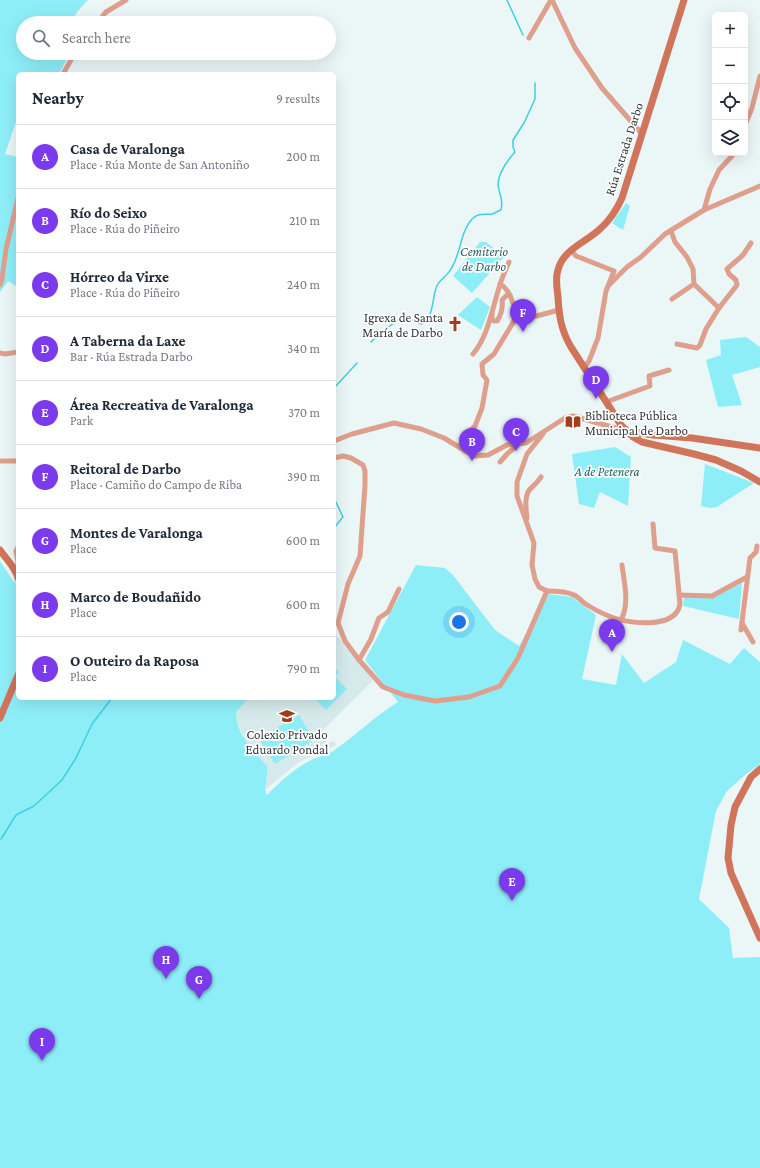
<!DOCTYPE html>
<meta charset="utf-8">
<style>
body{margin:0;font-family:"Crimson Pro",serif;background:#f2f2f3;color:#1f2937}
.controls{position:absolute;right:12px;top:12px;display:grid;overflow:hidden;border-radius:6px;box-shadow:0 4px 16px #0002}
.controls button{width:36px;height:36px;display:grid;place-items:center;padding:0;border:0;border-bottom:1px solid #e0e1e3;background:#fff;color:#1f2937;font:20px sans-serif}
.you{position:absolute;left:459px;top:622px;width:14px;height:14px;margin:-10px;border:3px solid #fff;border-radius:50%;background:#1a73e8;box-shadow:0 0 0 6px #1a73e833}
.badge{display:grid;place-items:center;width:26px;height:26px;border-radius:50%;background:#7c3aed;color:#fff;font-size:13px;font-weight:700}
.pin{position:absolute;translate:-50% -33px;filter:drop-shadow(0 1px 2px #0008)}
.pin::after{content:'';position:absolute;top:21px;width:14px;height:12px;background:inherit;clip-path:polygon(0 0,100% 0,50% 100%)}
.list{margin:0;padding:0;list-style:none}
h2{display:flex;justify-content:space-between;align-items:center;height:52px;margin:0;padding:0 16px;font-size:17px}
h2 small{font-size:13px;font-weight:400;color:#747a83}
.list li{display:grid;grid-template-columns:26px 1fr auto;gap:12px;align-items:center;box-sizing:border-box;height:64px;padding:0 16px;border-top:1px solid #e0e1e3}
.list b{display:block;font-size:15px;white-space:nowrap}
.list p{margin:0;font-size:13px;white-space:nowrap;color:#747a83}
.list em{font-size:13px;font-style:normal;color:#747a83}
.icon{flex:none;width:22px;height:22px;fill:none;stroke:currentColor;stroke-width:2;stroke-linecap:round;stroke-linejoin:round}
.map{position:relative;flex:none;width:760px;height:1168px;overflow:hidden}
.search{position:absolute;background:#fff;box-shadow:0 4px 16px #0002;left:16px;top:16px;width:320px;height:44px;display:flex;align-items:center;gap:10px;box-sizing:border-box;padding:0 14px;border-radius:22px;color:#747a83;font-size:15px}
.panel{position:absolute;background:#fff;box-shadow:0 4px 16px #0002;left:16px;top:72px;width:320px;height:628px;border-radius:6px}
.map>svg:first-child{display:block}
.built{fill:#d6eaeb}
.green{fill:#8eeef8}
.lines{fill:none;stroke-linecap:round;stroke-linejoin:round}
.stream{stroke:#3ed0de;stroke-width:1.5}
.street{stroke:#df9f8d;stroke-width:5}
.secondary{stroke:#d0745a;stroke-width:7}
.labels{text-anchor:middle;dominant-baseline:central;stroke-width:3.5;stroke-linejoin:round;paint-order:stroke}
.street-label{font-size:13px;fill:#333737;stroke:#fff}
.park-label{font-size:13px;font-style:italic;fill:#276166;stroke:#fff}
.poi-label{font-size:13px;fill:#333737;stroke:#fff;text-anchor:end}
</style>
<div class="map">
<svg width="760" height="1168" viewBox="0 0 760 1168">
<rect width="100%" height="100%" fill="#ebf6f7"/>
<!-- built -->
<path class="built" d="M334,634l6,5 33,41 -51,51 5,12 7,-2 2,4 -39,18 -32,27 3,-23 -23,-27 -9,-21v-7l13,-14h85z"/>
<!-- green -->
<g class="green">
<path d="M0,0h88l-10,11 -8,12h-47v30h34l10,6 -8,15h-41v42l-13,38 13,3v130l-10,-6 -8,11z"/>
<path d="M626,203l4,3 -7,24 -11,-7z"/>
<path d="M480,242h6l18,15 -32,36 -19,-17z"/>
<path d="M477,297l13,10 -9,23 -23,-15z"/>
<path d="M746,337l14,10v20l-28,8 10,30 -24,2 -12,-47 15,-5 -1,-15z"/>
<path d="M615,447l16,10 -3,49 -28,-14 -6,16 -15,-4 -7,-50z"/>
<path d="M705,464l49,19 -37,24 -7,1 -9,-2z"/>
<path d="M0,561l13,20 5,2v115h231l-13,14c0,23 18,39 32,55l-3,23 2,5c14,-14 28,-27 46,-36 8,-3 17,-5 23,-10 21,-15 39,-33 62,-47l-33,-42 51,-95 29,3 8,7 42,55 24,16 30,-52 23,3 24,18 -14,64 34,6 6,-31 22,29 32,-21 7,-22 47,24 14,-16 16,14v102l-15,11 -18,16 -11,20 -17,88 30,29 4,30 27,-1v211h-760z"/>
<path d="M742,583l-3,36 -56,-13 1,-10 28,2z"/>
<path d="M334,667l5,5 -4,5 12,12 -21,21 -12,-12h20z"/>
<path d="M299,715l15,25 -39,24 -16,-25z"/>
</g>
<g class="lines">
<!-- stream -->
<g class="stream">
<path d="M507,0l16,35"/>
<path d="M371,342l9,-9 21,-15 9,1 12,5c12,-8 10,-24 14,-36 2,-8 11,-11 15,-19 10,-15 9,-37 21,-50 6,-7 14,-4 20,-5 3,-1 6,-3 9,-4 3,-11 -2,-15 -3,-25 0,-12 9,-24 17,-33l-2,-5v-7l11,-17 11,-24v-16"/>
<path d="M334,388l23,-25"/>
<path d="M334,498l9,19 -9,11"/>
<path d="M1,839l15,-24 18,-9 28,-26 14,-22 16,-34 20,-26"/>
</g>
<!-- street -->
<g class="street">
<path d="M552,0l23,48 27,40 40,46"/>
<path d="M97,23l9,-11 20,-12"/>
<path d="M529,38l22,-38"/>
<path d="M63,74l12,-21"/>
<path d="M745,125l7,-17 8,-32"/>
<path d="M704,210l6,-21 9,-19 13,-14 1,-3"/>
<path d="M671,231l4,11 12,15 6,12 1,15 25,24 -13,21 -6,16 -3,3 -20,-4"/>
<path d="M571,250l5,6 38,15 -8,20 -8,47 -9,23 -5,7"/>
<path d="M500,284c11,6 13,21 17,32"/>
<path d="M0,285l2,-6 4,-30 12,-51"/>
<path d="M609,285l18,-18 14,-10 24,-23 39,-24 56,-24"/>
<path d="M672,299l22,-15"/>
<path d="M719,308l18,-23 -1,-5 -7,-6 -2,-5 16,-14 8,-12"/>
<path d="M492,314v5l2,2h3c4,-6 6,-14 5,-21l5,-5h3"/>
<path d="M517,316l8,3 34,-9"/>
<path d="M0,353l5,1 13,-2"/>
<path d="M473,354c16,-19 19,-46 27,-69 2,-8 6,-16 9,-23"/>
<path d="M606,402l44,-16 -1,-10 20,-6"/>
<path d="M543,434l-16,20 -10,28v14l17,47 -2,22 3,14 4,8 8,4"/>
<path d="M334,441l18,-7 42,-11 27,6 23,9 30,18 14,-1 19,-10 19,-2 39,-25 8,-2 53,15"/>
<path d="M468,452l-1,-18 8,-8 7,-18 5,-28 -4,-5 -1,-11 12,-10 23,-38"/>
<path d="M334,458l9,-2 8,2 12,7 2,6v14l-5,71 -12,28 -10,39 7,18 14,19 24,27 21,8 31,6 34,-4 31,-11 18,-28 29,-67"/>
<path d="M0,461h18"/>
<path d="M500,462l8,-9 11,-9"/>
<path d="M527,518c-1,-9 -3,-22 3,-29 4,-4 8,-7 11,-12"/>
<path d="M17,574l1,-12 -2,-11 2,-4"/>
<path d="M547,591c9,0 19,0 27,4 4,2 7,5 10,8 8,5 16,10 25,13 17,8 67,14 71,-12l-5,-53 -20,-3 -2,-24"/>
<path d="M679,595l33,1 35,-19"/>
<path d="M621,620c9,-17 3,-38 1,-55"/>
<path d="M742,623l11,19"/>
<path d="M741,630l9,-72 6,-6 1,-6"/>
<path d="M359,660l12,-21 8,-21 9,-6 11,-23"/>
</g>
<!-- secondary -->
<g class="secondary">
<path d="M684,0l-62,198c-5,11 -12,22 -21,30 -14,14 -38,21 -43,42 -3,8 -1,18 0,27 1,19 3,33 13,50l50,78 12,12 9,5 52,12 22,6 25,11 19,11"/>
<path d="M626,431l27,4 39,3 68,10"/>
<path d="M0,550c6,9 16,18 18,28"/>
<path d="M0,718l18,-43"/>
<path d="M760,769l-9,8 -16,30 -4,18 -3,33 3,15 29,65"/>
</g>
</g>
<!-- icons -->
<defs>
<symbol id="church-bare" viewBox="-9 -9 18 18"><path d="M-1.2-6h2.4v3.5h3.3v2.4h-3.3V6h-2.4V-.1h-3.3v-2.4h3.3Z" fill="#a43c1e" stroke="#fff" stroke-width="2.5" paint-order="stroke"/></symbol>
<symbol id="library-bare" viewBox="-9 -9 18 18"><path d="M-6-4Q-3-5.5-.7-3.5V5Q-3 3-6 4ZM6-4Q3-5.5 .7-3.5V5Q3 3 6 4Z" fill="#a43c1e" stroke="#fff" stroke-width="2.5" paint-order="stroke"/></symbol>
<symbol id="school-bare" viewBox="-9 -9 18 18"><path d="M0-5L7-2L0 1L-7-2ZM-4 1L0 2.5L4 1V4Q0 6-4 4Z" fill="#a43c1e" stroke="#fff" stroke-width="2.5" paint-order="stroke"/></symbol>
</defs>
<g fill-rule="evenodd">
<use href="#church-bare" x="444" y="313" width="22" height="22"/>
<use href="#library-bare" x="562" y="411" width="22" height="22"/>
<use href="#school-bare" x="276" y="705" width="22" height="22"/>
</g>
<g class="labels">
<!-- street labels -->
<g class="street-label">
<text transform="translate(624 149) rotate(-72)">Rúa Estrada Darbo</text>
</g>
<!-- park labels -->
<g class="park-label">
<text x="484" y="251">Cemiterio<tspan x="484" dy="15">de Darbo</tspan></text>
<text x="607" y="471">A de Petenera</text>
</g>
<!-- poi labels -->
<g class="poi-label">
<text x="443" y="317">Igrexa de Santa<tspan x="443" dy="15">María de Darbo</tspan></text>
<text x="585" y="415" text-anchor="start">Biblioteca Pública<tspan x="585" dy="15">Municipal de Darbo</tspan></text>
<text x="287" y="734" text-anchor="middle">Colexio Privado<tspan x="287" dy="15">Eduardo Pondal</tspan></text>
</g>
</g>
</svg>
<div class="controls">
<button>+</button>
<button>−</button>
<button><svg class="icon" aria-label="locate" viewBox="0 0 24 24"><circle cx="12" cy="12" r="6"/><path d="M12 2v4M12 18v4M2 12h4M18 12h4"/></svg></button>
<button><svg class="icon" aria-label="layers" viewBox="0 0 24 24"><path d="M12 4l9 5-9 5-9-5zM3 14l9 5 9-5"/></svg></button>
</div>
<div class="you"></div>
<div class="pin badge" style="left:612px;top:652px">A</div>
<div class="pin badge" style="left:472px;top:461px">B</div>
<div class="pin badge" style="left:516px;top:451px">C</div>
<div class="pin badge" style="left:596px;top:399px">D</div>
<div class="pin badge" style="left:512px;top:901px">E</div>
<div class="pin badge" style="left:523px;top:332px">F</div>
<div class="pin badge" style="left:199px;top:999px">G</div>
<div class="pin badge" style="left:166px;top:979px">H</div>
<div class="pin badge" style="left:42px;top:1061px">I</div>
<div class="search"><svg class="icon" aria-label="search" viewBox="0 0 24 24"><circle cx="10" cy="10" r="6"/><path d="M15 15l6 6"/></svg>Search here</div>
<section class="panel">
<h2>Nearby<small>9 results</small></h2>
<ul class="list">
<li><span class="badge">A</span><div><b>Casa de Varalonga</b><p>Place · Rúa Monte de San Antoniño</p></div><em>200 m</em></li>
<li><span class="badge">B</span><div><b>Río do Seixo</b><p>Place · Rúa do Piñeiro</p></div><em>210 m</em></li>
<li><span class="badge">C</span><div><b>Hórreo da Virxe</b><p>Place · Rúa do Piñeiro</p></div><em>240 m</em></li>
<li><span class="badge">D</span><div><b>A Taberna da Laxe</b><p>Bar · Rúa Estrada Darbo</p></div><em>340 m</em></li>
<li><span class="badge">E</span><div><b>Área Recreativa de Varalonga</b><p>Park</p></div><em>370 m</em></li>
<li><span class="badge">F</span><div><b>Reitoral de Darbo</b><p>Place · Camiño do Campo de Riba</p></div><em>390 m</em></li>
<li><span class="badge">G</span><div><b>Montes de Varalonga</b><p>Place</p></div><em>600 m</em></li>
<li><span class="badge">H</span><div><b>Marco de Boudañido</b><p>Place</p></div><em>600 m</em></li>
<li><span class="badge">I</span><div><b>O Outeiro da Raposa</b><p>Place</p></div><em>790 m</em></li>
</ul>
</section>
</div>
